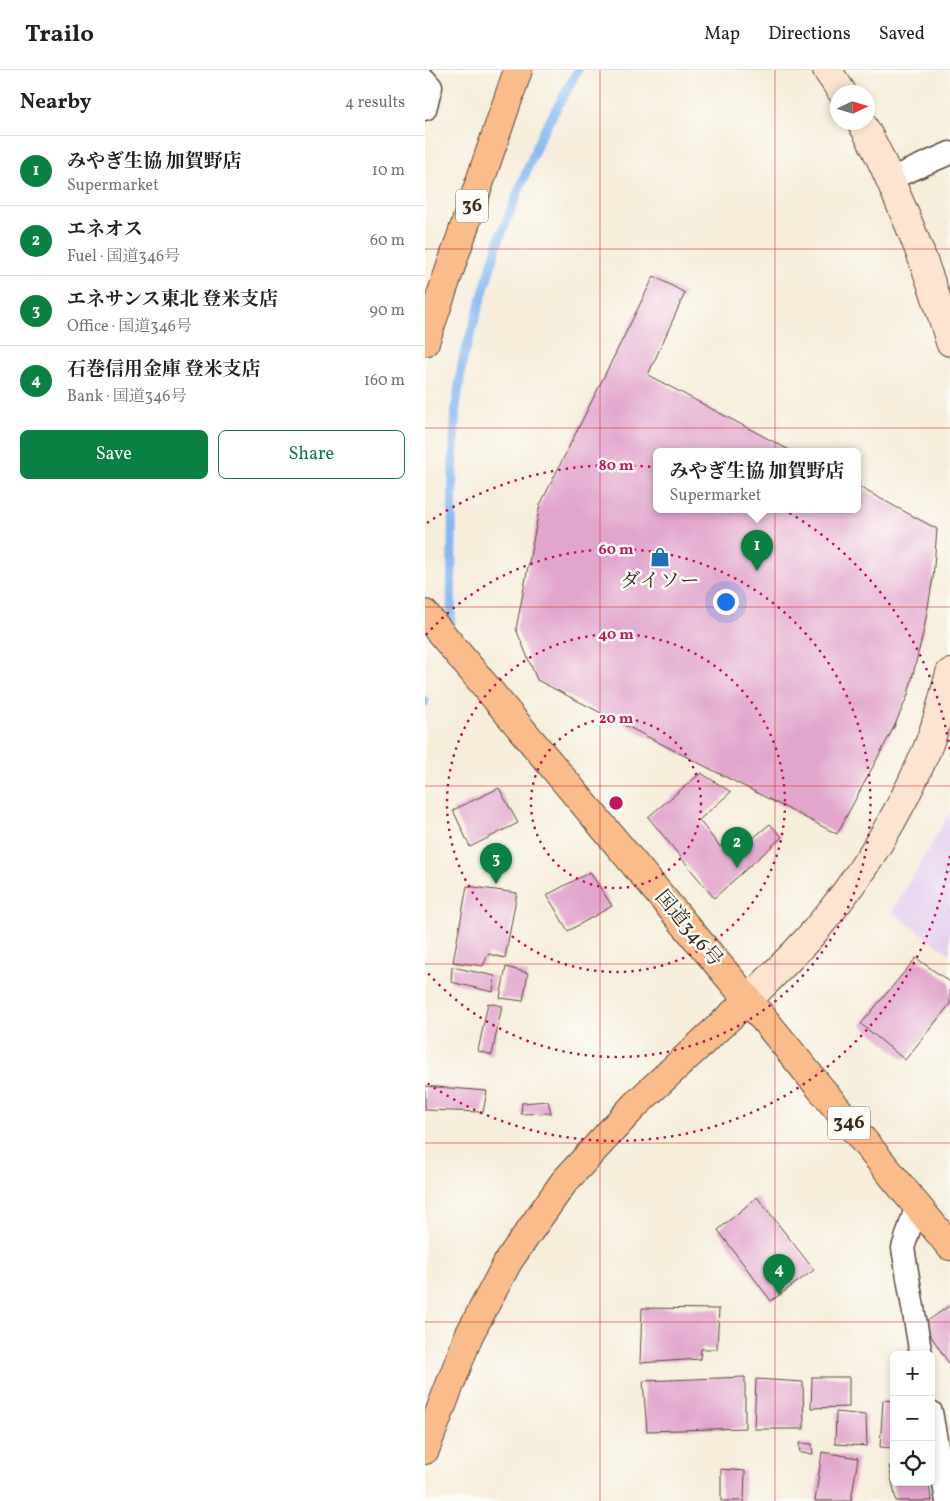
<!DOCTYPE html>
<meta charset="utf-8">
<style>
body{margin:0;font-family:Vollkorn,"Noto Serif JP",serif;background:#f6f6f6;color:#202124}
.controls{position:absolute;right:15px;bottom:15px;display:grid;overflow:hidden;border-radius:8px;box-shadow:0 2px 8px #0003}
.controls button{width:45px;height:45px;display:grid;place-items:center;padding:0;border:0;border-bottom:1px solid #e0e0e0;background:#fff;color:#202124;font:25px sans-serif}
.compass{position:absolute;left:405px;top:15px;width:45px;height:45px;border-radius:50%;background:#fff;box-shadow:0 2px 8px #0003;rotate:86deg}
.you{position:absolute;left:300px;top:531px;width:18px;height:18px;margin:-12px;border:4px solid #fff;border-radius:50%;background:#1a73e8;box-shadow:0 0 0 8px #1a73e833}
.badge{display:grid;place-items:center;width:32px;height:32px;border-radius:50%;background:#0b8043;color:#fff;font-size:16px;font-weight:700}
.pin{position:absolute;translate:-50% -41px;filter:drop-shadow(0 1px 2px #0008)}
.pin::after{content:'';position:absolute;top:26px;width:18px;height:15px;background:inherit;clip-path:polygon(0 0,100% 0,50% 100%)}
.popup{position:absolute;left:228px;top:378px;width:208px;height:65px;box-sizing:border-box;display:grid;place-content:center;border-radius:8px;background:#fff;filter:drop-shadow(0 1px 4px #0005);font-size:16px;white-space:nowrap;color:#757577}
.popup b{font-size:19px;color:#202124}
.popup::after{content:'';position:absolute;left:50%;top:100%;margin-left:-10px;border:10px solid transparent;border-top-color:#fff}
.list{margin:0;padding:0;list-style:none}
h2{display:flex;justify-content:space-between;align-items:center;height:65px;margin:0;padding:0 20px;font-size:21px}
h2 small{font-size:16px;font-weight:400;color:#757577}
.list li{display:grid;grid-template-columns:32px 1fr auto;gap:15px;align-items:center;box-sizing:border-box;height:70px;padding:0 20px;border-top:1px solid #e0e0e0}
.list b{display:block;font-size:19px;white-space:nowrap}
.list p{margin:0;font-size:16px;white-space:nowrap;color:#757577}
.list em{font-size:16px;font-style:normal;color:#757577}
.actions{display:flex;gap:10px;padding:15px 20px}
.actions a{flex:1;padding:11px 0;border:1px solid #0b8043;border-radius:8px;text-align:center;font-size:18px;color:#0b8043}
.actions .main{background:#0b8043;color:#fff}
.icon{flex:none;width:28px;height:28px;fill:none;stroke:currentColor;stroke-width:2;stroke-linecap:round;stroke-linejoin:round}
.map{position:relative;flex:none;width:525px;height:1431px;overflow:hidden}
header{display:flex;align-items:center;gap:30px;box-sizing:border-box;height:70px;padding:0 25px;background:#fff;border-bottom:1px solid #e0e0e0}
header strong{font-size:24px}
nav{display:flex;gap:28px;margin-inline-start:auto;font-size:18px}
main{display:flex}
aside{flex:1;background:#fff}
.map>svg:first-child{display:block}
.built{fill:#e6d2f0}
.lines{fill:none;stroke-linecap:round;stroke-linejoin:round}
.stream{stroke:#86b7f2;stroke-width:9}
.building{fill:#e2a6cd}
.street-casing{stroke:#57473a;stroke-width:25}
.secondary-casing{stroke:#57473a;stroke-width:30}
.primary-casing{stroke:#57473a;stroke-width:30}
.highway-casing{stroke:#57473a;stroke-width:30}
.street{stroke:#fff;stroke-width:22}
.secondary{stroke:#fde4d0;stroke-width:28}
.primary{stroke:#f9bc8a;stroke-width:28}
.highway{stroke:#f9bc8a;stroke-width:28}
.grid{fill:none;stroke:#d62828;stroke-width:1;stroke-opacity:0.55}
.ring{fill:none;stroke:#c2185b;stroke-width:2.5;stroke-dasharray:2.5 5}
.labels{text-anchor:middle;dominant-baseline:central;stroke-width:5;stroke-linejoin:round;paint-order:stroke}
.shield{fill:#fdfcf7;stroke:#75695f;stroke-width:1}
.shield-label{font-size:19px;font-weight:bold;fill:#3b2a1e}
.poi-label{font-size:20px;fill:#3b2a1e;stroke:#fdfcf7}
.street-label{font-size:20px;fill:#3b2a1e;stroke:#fdfcf7}
.centre{fill:#c2185b;stroke:#fdfcf7;stroke-width:2.5}
.ring-label{font-size:15px;text-anchor:middle;font-weight:bold;fill:#c2185b;stroke:#fdfcf7;stroke-width:5;stroke-linejoin:round;paint-order:stroke}
</style>
<header>
<strong>Trailo</strong>
<nav><a>Map</a><a>Directions</a><a>Saved</a></nav>
</header>
<main>
<aside>
<h2>Nearby<small>4 results</small></h2>
<ul class="list">
<li><span class="badge">1</span><div><b>みやぎ生協 加賀野店</b><p>Supermarket</p></div><em>10 m</em></li>
<li><span class="badge">2</span><div><b>エネオス</b><p>Fuel · 国道346号</p></div><em>60 m</em></li>
<li><span class="badge">3</span><div><b>エネサンス東北 登米支店</b><p>Office · 国道346号</p></div><em>90 m</em></li>
<li><span class="badge">4</span><div><b>石巻信用金庫 登米支店</b><p>Bank · 国道346号</p></div><em>160 m</em></li>
</ul>
<div class="actions"><a class="main">Save</a><a>Share</a></div>
</aside>
<div class="map">
<svg width="525" height="1431" viewBox="0 0 525 1431">
<rect width="100%" height="100%" fill="#fdfcf7"/>
<filter id="ink" filterUnits="userSpaceOnUse"><feTurbulence type="fractalNoise" baseFrequency=".02" numOctaves="2"/><feDisplacementMap in="SourceGraphic" scale="10" xChannelSelector="R" yChannelSelector="G"/><feConvolveMatrix kernelMatrix="1 2 1 2 8 2 1 2 1" color-interpolation-filters="sRGB"/></filter>
<filter id="wash" filterUnits="userSpaceOnUse"><feTurbulence type="fractalNoise" baseFrequency=".0096" numOctaves="4" result="noise"/><feDisplacementMap in="SourceGraphic" scale="20" xChannelSelector="R" yChannelSelector="G"/><feGaussianBlur stdDeviation="1.12" result="paint"/><feColorMatrix in="noise" values="0 0 0 0 0 0 0 0 0 0 0 0 0 0 0 0 0 1.4 0 .05"/><feComposite in="paint" operator="in"/></filter>
<g filter="url(#wash)">
<rect width="100%" height="100%" fill="#f6edda"/>
<!-- built -->
<path class="built" d="M525,742v142l-58,-42z"/>
<g class="lines">
<!-- stream -->
<g class="stream">
<path d="M26,551l2,-158 3,-57 7,-47 37,-122 40,-99 38,-68"/>
<path d="M0,631v1"/>
</g>
</g>
<g id="blocks">
<!-- building -->
<g class="building">
<path d="M229,206l31,17 -37,82 145,77h-136v58h200v-24l80,43 -4,49 -9,51 -16,66 -14,32 -57,107 -300,-154 -21,-51 24,-124z"/>
<path d="M276,703l30,19 -32,28 21,27 6,-5 9,11 35,-29 12,13 -68,61 -66,-81z"/>
<path d="M74,718l19,35 -48,24 -17,-37z"/>
<path d="M165,802l22,34 -44,25 -21,-36z"/>
<path d="M42,816l50,7 -12,65 -17,-4 -5,12 -30,-4z"/>
<path d="M491,888l34,24v22l-45,56 -44,-36z"/>
<path d="M27,897l43,9 -2,16 -42,-10z"/>
<path d="M81,897l22,6 -5,28 -23,-3z"/>
<path d="M63,933l14,3 -10,49 -14,-4z"/>
<path d="M0,1016l62,5 -4,21 -58,-2z"/>
<path d="M123,1031l3,12 -30,1 1,-11z"/>
<path d="M332,1127l57,73 -43,31 -53,-71z"/>
<path d="M524,1236l1,2v57l-27,-41z"/>
<path d="M217,1238l77,1 -2,40h-16l-1,10 -60,4z"/>
<path d="M320,1307v51l-98,3 -4,-50z"/>
<path d="M387,1307h37v30l-38,1z"/>
<path d="M331,1309l47,3 1,47h-50z"/>
<path d="M458,1330l11,1v47l-14,-1z"/>
<path d="M411,1342l30,3 1,31 -32,-2z"/>
<path d="M374,1373l13,1 1,10 -13,-1z"/>
<path d="M397,1382l36,6 -7,43h-36z"/>
<path d="M464,1396h5v16h34l4,19h-36z"/>
<path d="M296,1399l24,2 -1,30h-23z"/>
</g>
</g>
</g>
<g filter="url(#ink)">
<use href="#blocks" fill-opacity="0" stroke="#57473a" stroke-width="1"/>
<g class="lines">
<defs>
<g id="street">
<path d="M0,10l6,7 -6,22"/>
<path d="M465,109l60,-26"/>
<path d="M492,1135l-14,43 18,107"/>
<path d="M506,1342l16,89"/>
</g>
<g id="secondary">
<path d="M402,0l15,22"/>
<path d="M436,52c14,23 25,48 35,72 22,49 39,97 54,148"/>
<path d="M323,930c22,-22 45,-44 66,-68 47,-55 85,-116 113,-183 10,-24 16,-51 23,-76"/>
</g>
<g id="primary">
<path d="M0,272l93,-272"/>
<path d="M0,1380l44,-115 40,-75 55,-78 71,-77 113,-105"/>
</g>
<path id="highway" d="M0,544l323,386 202,246"/>
</defs>
<!-- street casing -->
<use href="#street" class="street-casing"/>
<!-- secondary casing -->
<use href="#secondary" class="secondary-casing"/>
<!-- primary casing -->
<use href="#primary" class="primary-casing"/>
<!-- highway casing -->
<use href="#highway" class="highway-casing"/>
<!-- street -->
<use href="#street" class="street"/>
<!-- secondary -->
<use href="#secondary" class="secondary"/>
<!-- primary -->
<use href="#primary" class="primary"/>
<!-- highway -->
<use href="#highway" class="highway"/>
</g>
</g>
<!-- grid -->
<path class="grid" d="M175,0v1431M350,0v1431M0,179h525M0,358h525M0,537h525M0,716h525M0,894h525M0,1073h525M0,1252h525"/>
<!-- distance rings -->
<g class="ring">
<circle cx="191" cy="733" r="85"/>
<circle cx="191" cy="733" r="169"/>
<path d="M1 565A254 254 0 1 1 1 901"/>
<path d="M525 786A338 338 0 0 1 2 1013M2 453A338 338 0 0 1 525 680"/>
</g>
<!-- icons -->
<defs>
<symbol id="shop-bare" viewBox="-9 -9 18 18"><path d="M-5-2.5h2.3a2.7 3.5 0 0 1 5.4 0H5L5.5 6h-11ZM-1.5-2.5h3a1.5 2.3 0 0 0-3 0Z" fill="#1f6fb2" stroke="#fdfcf7" stroke-width="2.5" paint-order="stroke"/></symbol>
</defs>
<g fill-rule="evenodd">
<use href="#shop-bare" x="221" y="473" width="28" height="28"/>
</g>
<g class="labels">
<!-- shield labels -->
<g class="shield">
<rect x="31" y="119.5" width="32" height="33" rx="4"/>
<rect x="403" y="1036.5" width="42" height="33" rx="4"/>
</g>
<g class="shield-label">
<text x="47" y="136">36</text>
<text x="424" y="1053">346</text>
</g>
<!-- poi labels -->
<g class="poi-label">
<text x="235" y="512">ダイソー</text>
</g>
<!-- street labels -->
<g class="street-label">
<text transform="translate(263 859) rotate(50)">国道346号</text>
</g>
</g>
<circle cx="191" cy="733" r="8" class="centre"/>
<g class="ring-label">
<text x="191" y="400">80 m</text>
<text x="191" y="484">60 m</text>
<text x="191" y="569">40 m</text>
<text x="191" y="653">20 m</text>
</g>
</svg>
<div class="controls">
<button>+</button>
<button>−</button>
<button><svg class="icon" aria-label="locate" viewBox="0 0 24 24"><circle cx="12" cy="12" r="6"/><path d="M12 2v4M12 18v4M2 12h4M18 12h4"/></svg></button>
</div>
<svg class="compass" viewBox="-18 -18 36 36"><path d="M0-13l5 13h-10z" fill="#e53935"/><path d="M0 13l5-13h-10z" fill="#757577"/></svg>
<div class="you"></div>
<div class="pin badge" style="left:332px;top:501px">1</div>
<div class="popup"><b>みやぎ生協 加賀野店</b>Supermarket</div>
<div class="pin badge" style="left:312px;top:798px">2</div>
<div class="pin badge" style="left:71px;top:814px">3</div>
<div class="pin badge" style="left:354px;top:1225px">4</div>
</div>
</main>
